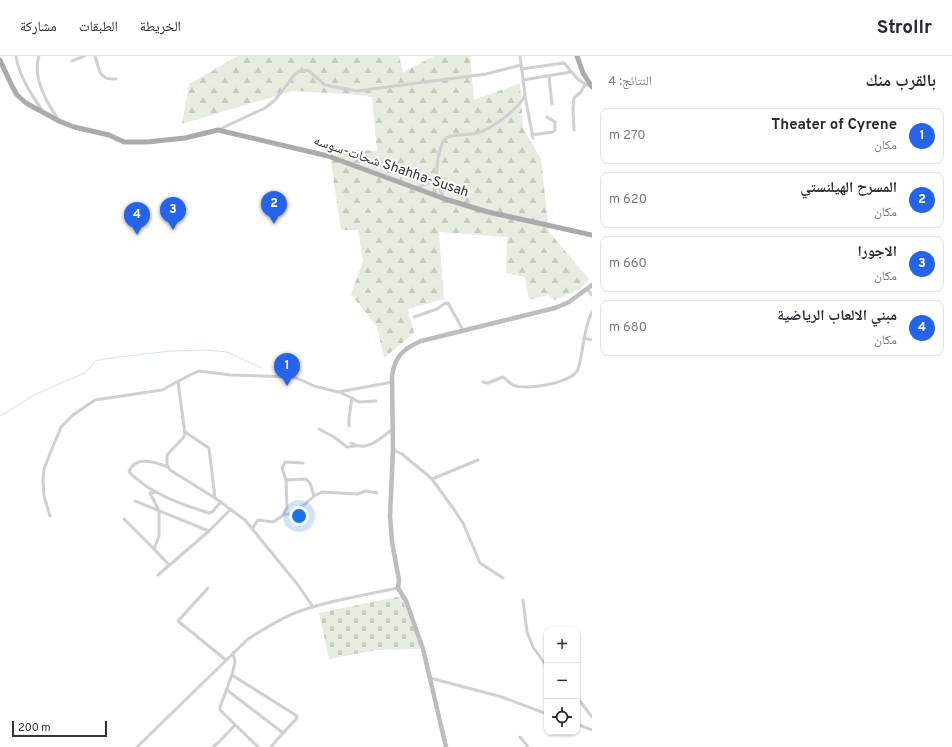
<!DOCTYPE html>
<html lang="ar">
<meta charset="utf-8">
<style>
body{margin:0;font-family:Overpass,"Noto Naskh Arabic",sans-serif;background:#f7f7f7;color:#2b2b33;direction:rtl}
.controls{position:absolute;right:12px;bottom:12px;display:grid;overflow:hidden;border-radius:8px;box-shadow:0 1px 3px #0004}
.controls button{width:36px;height:36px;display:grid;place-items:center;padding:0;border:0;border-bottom:1px solid #e1e1e2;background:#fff;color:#2b2b33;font:20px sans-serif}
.scale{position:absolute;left:12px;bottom:10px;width:95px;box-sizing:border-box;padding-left:4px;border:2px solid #333;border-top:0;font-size:11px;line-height:14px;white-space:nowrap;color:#333;-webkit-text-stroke:3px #fff;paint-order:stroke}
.you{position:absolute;left:299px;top:460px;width:14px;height:14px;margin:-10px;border:3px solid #fff;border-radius:50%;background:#1a73e8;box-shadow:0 0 0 6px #1a73e833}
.badge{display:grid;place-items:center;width:26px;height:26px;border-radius:50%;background:#2563eb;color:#fff;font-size:13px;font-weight:700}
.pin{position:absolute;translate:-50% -33px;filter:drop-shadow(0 1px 2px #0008)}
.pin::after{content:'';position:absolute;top:21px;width:14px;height:12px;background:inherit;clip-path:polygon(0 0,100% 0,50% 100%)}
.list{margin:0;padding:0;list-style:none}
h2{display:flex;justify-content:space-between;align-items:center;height:52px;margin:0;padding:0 16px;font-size:17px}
h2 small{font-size:13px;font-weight:400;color:#7c7c81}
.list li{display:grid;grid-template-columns:26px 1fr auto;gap:12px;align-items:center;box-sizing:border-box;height:56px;margin:0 8px 8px;padding:0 8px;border:1px solid #e1e1e2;border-radius:8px}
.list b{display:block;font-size:15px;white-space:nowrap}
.list p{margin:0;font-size:13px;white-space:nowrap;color:#7c7c81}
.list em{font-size:13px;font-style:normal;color:#7c7c81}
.icon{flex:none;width:22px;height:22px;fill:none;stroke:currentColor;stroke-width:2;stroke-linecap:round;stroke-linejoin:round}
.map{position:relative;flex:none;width:592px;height:691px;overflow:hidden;direction:ltr}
header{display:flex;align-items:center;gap:24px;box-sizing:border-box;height:56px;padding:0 20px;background:#fff;border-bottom:1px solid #e1e1e2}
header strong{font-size:19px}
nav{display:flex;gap:22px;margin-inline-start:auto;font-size:14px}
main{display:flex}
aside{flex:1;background:#fff}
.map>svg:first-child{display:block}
.forest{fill:url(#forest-firs)}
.cemetery{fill:url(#cemetery-stones)}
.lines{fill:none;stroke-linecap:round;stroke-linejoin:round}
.stream{stroke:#cfe2ee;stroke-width:1}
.street{stroke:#d0d0d0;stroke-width:3}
.secondary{stroke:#bdbdbd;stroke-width:4.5}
.primary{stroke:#ababab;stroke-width:5}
.labels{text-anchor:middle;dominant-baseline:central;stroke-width:4;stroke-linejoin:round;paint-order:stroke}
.street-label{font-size:14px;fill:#333;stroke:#fff}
</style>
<header>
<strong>Strollr</strong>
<nav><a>الخريطة</a><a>الطبقات</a><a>مشاركة</a></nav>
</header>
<main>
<aside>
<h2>بالقرب منك<small>النتائج: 4</small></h2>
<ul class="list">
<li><span class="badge">1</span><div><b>Theater of Cyrene</b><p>مكان</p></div><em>270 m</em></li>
<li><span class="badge">2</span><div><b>المسرح الهيلنستي</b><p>مكان</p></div><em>620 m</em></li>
<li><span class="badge">3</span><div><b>الاجورا</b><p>مكان</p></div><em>660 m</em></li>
<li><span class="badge">4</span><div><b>مبني الالعاب الرياضية</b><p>مكان</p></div><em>680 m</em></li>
</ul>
</aside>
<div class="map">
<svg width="592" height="691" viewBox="0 0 592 691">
<defs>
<pattern id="forest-firs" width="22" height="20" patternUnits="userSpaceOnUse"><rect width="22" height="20" fill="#e6ecdf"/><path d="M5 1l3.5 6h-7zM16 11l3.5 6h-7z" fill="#c6cbc0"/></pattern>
<pattern id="cemetery-stones" width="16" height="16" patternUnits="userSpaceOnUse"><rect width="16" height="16" fill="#e6ecdf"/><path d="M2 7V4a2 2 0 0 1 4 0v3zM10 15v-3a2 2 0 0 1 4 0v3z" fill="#c6cbc0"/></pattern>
</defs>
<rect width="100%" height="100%" fill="#fff"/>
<!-- forest -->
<path class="forest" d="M238,0h161l4,16 31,-16h36l4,44 46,-17 3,45 18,31 8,73 40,47 -9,10 -25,11 -7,-5 -19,5 -4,-23 -19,-4 1,-36 -68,-5 5,67 -36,10 6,24 -30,25 -7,-31 -26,-33 12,-33 -5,-31h-17l-12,-82 48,3 -5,-54 -22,-3 -58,-3 -110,33 7,-40z"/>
<!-- cemetery -->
<path class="cemetery" d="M401,540l21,53 -46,1 -47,9 -10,-46z"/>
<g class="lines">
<!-- stream -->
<path class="stream" d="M0,360l36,-22 49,-21 11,-12 7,-2 67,-8 36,-1 21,2 34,16"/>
<!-- street -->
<g class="street">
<path d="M16,0c3,20 15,38 26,54"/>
<path d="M39,0c-7,20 8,47 19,63"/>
<path d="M95,0c5,14 3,24 21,23"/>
<path d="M72,5l12,-5"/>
<path d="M521,13l43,-6c9,9 13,20 27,23"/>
<path d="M549,21l3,27"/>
<path d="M523,24l48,-8"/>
<path d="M525,40l8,42"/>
<path d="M218,74l47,-22 10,-8 20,-26 6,-4 8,1 16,14 32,6 129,-17 35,-9"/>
<path d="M574,74l-1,-22 1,-10 6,-5 5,-8"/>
<path d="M532,79l21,-3 2,-2v-8l-8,-5"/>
<path d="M416,132l11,-4 9,-8"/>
<path d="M444,142c-11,-18 -8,-37 -1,-57 7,-9 25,-5 35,-8 13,-4 44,-26 47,-39l-5,-38"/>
<path d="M587,233l5,6"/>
<path d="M414,261l23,-8 7,-5 4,-1 15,27"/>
<path d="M584,282l8,2"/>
<path d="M178,326l7,52 -2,4 -16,17v10l3,5 45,28 30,22 53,65 15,22"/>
<path d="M483,326l5,1 15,-6c3,2 6,6 10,8 12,6 60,-2 65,-16 6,-19 5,-40 14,-57"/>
<path d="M340,336l19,10 17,-1"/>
<path d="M349,370v-8l3,-20"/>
<path d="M319,373l15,8 13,10 9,-1"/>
<path d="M185,376l24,16 6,50"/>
<path d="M351,387c16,10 30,-5 43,-15"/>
<path d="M393,394l9,4 30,25 23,32 8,12 17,40 23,15"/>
<path d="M168,411c-13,-5 -33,-12 -39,5 22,22 51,32 80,41l3,-1 9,-10"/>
<path d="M432,423l46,-19"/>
<path d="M156,436l-6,1 9,18v25l-5,13 15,16"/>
<path d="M314,440l8,-4 35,2 9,-3 11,2"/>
<path d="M135,445l74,30"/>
<path d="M283,459c13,-1 22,-11 31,-19l-4,-13 -4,-4 -20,1"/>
<path d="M50,460l-6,-20 -1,-15 1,-12 5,-13 12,-29 12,-12 22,-15 67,-10 28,-15 9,-4 32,4 61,2 7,2 15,7 24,6 55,-10"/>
<path d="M124,463l30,30"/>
<path d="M252,473l6,-9 15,2 9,-6 5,-8 -1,-28 -4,-12 3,-6 18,1"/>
<path d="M158,519l51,-44 22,-22"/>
<path d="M208,532l-30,33 48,39"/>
<path d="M523,544l4,32 6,15 14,20"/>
<path d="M233,597l2,9 -3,13 -12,32v3l38,37"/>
<path d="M232,619l65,41v2l-14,15"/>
<path d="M430,622l72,19 45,17"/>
<path d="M227,634l56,43 -12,14"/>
<path d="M577,641l15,20"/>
<path d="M577,668l15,6"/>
<path d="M520,681l8,10"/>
<path d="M137,691l111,-108c17,-11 33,-21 52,-28 31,-11 66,-16 98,-23"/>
<path d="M213,691l6,-5 16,-17"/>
</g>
<!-- secondary -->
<path class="secondary" d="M446,691l-23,-98 -17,-48 -8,-13 1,-8 -7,-38 -2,-26 3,-66 -1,-74c3,-20 11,-27 29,-35l134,-33 14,-6 23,-17"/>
<!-- primary -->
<g class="primary">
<path d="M577,0l6,17 9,14"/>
<path d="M0,4l12,26 5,9 9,8 33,18 15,6 35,8 15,7h23l38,-4 33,-8 110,26 117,43 43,13 104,23"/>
</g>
</g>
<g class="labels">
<!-- street labels -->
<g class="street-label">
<text transform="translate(391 111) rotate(19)">شحات-سوسه Shahha-Susah</text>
</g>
</g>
</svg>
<div class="controls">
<button>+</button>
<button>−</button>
<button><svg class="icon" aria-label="locate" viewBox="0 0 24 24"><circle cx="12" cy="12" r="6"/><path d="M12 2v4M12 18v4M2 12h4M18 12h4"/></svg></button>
</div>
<div class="scale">200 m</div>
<div class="you"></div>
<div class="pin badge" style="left:287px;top:330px">1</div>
<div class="pin badge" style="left:274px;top:168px">2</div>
<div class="pin badge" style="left:173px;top:174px">3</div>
<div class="pin badge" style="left:137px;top:179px">4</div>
</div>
</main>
